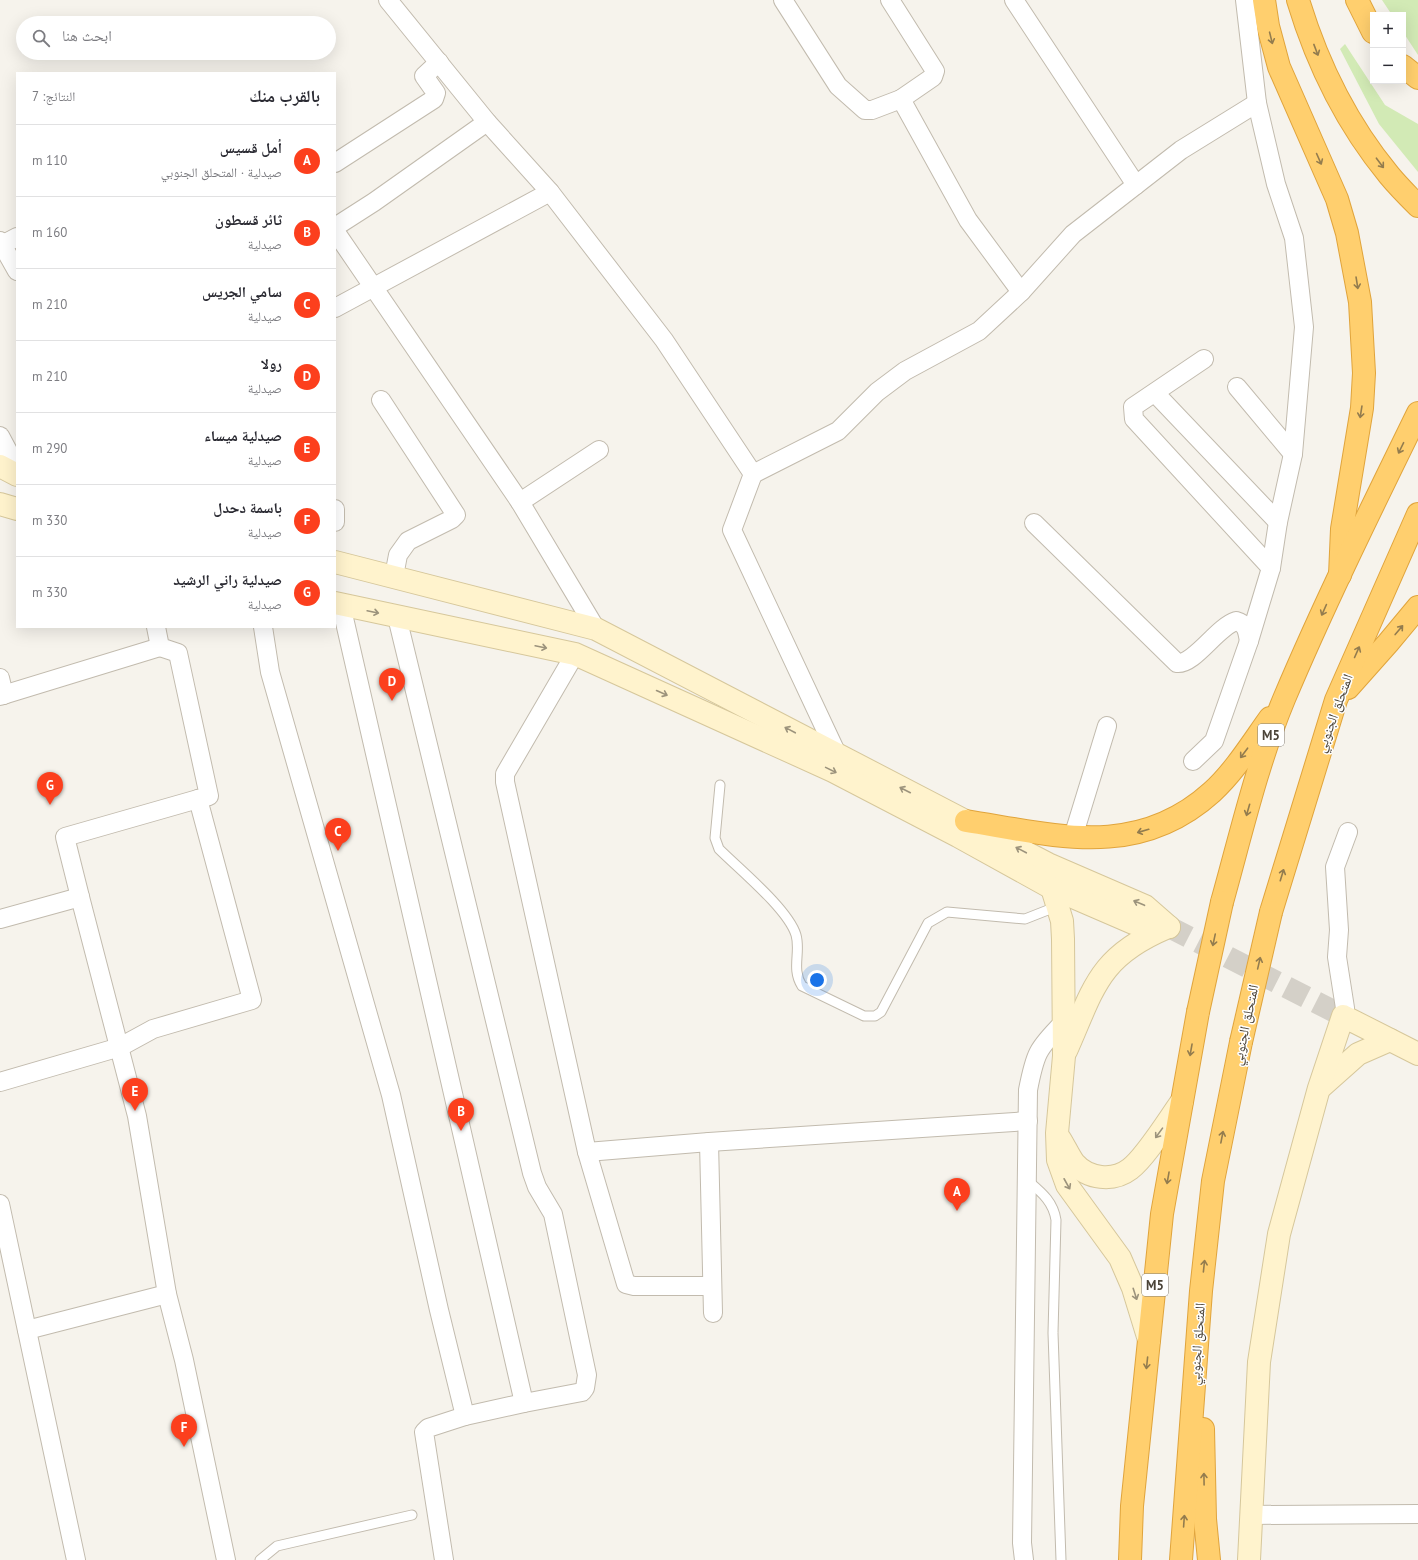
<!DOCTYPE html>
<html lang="ar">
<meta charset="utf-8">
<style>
body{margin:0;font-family:"PT Sans","Noto Naskh Arabic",sans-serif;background:#f2f2f3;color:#2b2b33;direction:rtl}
.controls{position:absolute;right:12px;top:12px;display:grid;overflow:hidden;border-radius:0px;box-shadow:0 4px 16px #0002}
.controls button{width:36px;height:36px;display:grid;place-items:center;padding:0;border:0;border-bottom:1px solid #e1e1e2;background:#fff;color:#2b2b33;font:20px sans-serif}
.you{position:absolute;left:817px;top:980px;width:14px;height:14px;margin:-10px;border:3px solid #fff;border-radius:50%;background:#1a73e8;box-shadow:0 0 0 6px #1a73e833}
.badge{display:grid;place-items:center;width:26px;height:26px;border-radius:50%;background:#fc3f1d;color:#fff;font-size:13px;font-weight:700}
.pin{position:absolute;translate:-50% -33px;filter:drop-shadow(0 1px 2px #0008)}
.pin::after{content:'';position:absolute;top:21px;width:14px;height:12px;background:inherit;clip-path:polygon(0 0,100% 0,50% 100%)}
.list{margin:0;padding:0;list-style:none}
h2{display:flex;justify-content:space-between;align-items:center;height:52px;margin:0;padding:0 16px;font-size:17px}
h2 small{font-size:13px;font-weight:400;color:#7c7c81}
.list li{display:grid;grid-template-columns:26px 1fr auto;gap:12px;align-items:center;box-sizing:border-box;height:72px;padding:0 16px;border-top:1px solid #e1e1e2}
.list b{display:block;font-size:15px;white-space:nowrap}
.list p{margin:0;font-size:13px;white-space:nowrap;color:#7c7c81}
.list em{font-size:13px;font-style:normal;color:#7c7c81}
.icon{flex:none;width:22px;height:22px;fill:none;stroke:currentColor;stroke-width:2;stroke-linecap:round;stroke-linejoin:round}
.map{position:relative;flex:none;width:1418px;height:1560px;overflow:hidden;direction:ltr}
.search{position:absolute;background:#fff;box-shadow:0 4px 16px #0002;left:16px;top:16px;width:320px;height:44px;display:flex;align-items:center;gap:10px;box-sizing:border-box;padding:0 14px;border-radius:22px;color:#7c7c81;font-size:15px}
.panel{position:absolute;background:#fff;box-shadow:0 4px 16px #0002;left:16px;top:72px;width:320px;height:556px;border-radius:0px;direction:rtl}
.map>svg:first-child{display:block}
.green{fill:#d2eab5}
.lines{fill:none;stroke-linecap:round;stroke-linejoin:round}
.secondary-tunnel{stroke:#d4d0c8;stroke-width:22;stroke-dasharray:22 11;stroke-linecap:butt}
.lane-casing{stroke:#c2bbae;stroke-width:11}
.street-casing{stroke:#c2bbae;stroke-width:20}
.secondary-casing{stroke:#d6c79b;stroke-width:24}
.highway-casing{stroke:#e0a43c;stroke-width:24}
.lane{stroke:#fff;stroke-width:9}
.street{stroke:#fff;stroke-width:18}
.secondary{stroke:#fff3cd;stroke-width:22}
.highway{stroke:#ffcf6e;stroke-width:22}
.highway-bridge-casing{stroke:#e0a43c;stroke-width:24;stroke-linecap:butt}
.highway-bridge{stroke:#ffcf6e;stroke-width:22}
.oneway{stroke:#937c4e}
.oneway2{stroke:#9c937c}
.labels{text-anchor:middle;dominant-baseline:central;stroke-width:3;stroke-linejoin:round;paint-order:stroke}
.shield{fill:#fff;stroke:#817c74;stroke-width:1}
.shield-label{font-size:13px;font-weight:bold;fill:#4b4439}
.street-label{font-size:14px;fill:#4b4439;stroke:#fff}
</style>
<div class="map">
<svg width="1418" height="1560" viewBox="0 0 1418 1560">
<rect width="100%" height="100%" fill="#f6f3ec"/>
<!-- green -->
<g class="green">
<path d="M1382,0h36v55l-15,-23v-17h-11z"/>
<path d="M1345,44l40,61 33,19v48l-39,-48 -39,-75z"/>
</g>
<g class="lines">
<!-- secondary-tunnel -->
<path class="secondary-tunnel" d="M1169,927l174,89"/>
<defs>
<g id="lane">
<path d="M720,785l-5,53 4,11c20,20 69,60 77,86 5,17 -5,34 6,51l62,30h11l6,-4 47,-89 19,-11 78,7 33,-13"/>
<path d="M1027,1180c14,12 26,21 29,40l-3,113 8,227"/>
<path d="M260,1560l17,-14 135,-31"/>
</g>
<g id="street">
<path d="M388,0l99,122 63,70 114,148 89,134 -21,56 105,224"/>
<path d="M783,0l55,86 27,24h7l29,-11"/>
<path d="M890,0l45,71 -2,6 -32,22 67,121 53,72"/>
<path d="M1014,0l122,185"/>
<path d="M335,163l99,-64 2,-6 -12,-17 15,-14"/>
<path d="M335,227l39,-25 113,-80"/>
<path d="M335,231l185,271 76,127"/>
<path d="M0,241l17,30"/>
<path d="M2,245l15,-8"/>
<path d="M335,308l215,-116"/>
<path d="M1204,359l-71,48 1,12 137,149"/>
<path d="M1237,387l56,67"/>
<path d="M1155,393l123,129"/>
<path d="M381,400l75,115 -4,4 -44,22 -10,14 -4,21"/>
<path d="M0,436l17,32"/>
<path d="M753,474l85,-43 39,-39 28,-21 74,-40 42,-39 52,-58 108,-84 76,-47"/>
<path d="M520,502l79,-52"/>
<path d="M335,509v13"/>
<path d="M1034,523l143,140c17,2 40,-36 59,-42 11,3 11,10 13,20"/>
<path d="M341,605l183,798 -59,13 -37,12 -4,4 20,128"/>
<path d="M397,617l135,556 5,14 16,27 34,161 -2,13 -3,4 -58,11"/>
<path d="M263,627l7,45 121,423 48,215 26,106"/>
<path d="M575,654l-70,120v8l82,370 122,-10 319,-21"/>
<path d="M0,678l4,17"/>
<path d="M0,696l160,-49"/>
<path d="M1193,761l21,-20 35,-100 22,-73 7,-46 15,-68 11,-127 -10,-89 -18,-54 -19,-81 -12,-103"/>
<path d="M1073,837l34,-111"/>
<path d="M80,897l-15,-60 133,-38"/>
<path d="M0,919l80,-22 57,219 30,178 17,66 42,200"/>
<path d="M1343,1016l2,-8 -8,-51 2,-27 -4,-63 13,-35"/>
<path d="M0,1082l120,-35 33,-18 99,-29 -54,-201 11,-3 -31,-143 -18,-6 -4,-20"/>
<path d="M709,1142l4,171"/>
<path d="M587,1152l39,132 8,2h78"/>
<path d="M0,1204l76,356"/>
<path d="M27,1330l140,-36"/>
<path d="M1250,1515l168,-1"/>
<path d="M1024,1560l-2,-17 6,-453c7,-36 9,-41 35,-67"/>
</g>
<g id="secondary">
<path d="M0,466l17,9"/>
<path d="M0,504l17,5"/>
<path d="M335,562l261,67 452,235 97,42 24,21"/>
<path d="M335,603l240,51 258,117 125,65 94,52 81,35 18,4h18"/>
<path d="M1052,888l10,33 1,18 1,117 -7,77 1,27 9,25 53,73 13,30 16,52"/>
<path d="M1066,1051c28,-63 32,-94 100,-123"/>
<path d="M1322,1086l36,-32 32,-14"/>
<path d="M1060,1139c5,8 9,17 14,24 14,16 39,19 56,6 16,-12 39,-50 52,-68"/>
<path d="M1249,1560l10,-198 20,-128 40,-146 24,-72 75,38"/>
</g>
<g id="highway">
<path d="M1264,0l4,26 11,41 58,132 10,34 13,69 4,71 -2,35 -20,121 -2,46"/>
<path d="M1298,0c19,63 49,124 91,175 9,11 19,21 29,31"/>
<path d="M1357,0l16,32"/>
<path d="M1403,66l15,12"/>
<path d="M1348,688l40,-45 30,-36"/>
<path d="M966,821c89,14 171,39 246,-29 23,-21 40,-49 58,-74"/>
<path d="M1222,902c19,-68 35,-138 62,-203 41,-97 88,-192 134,-286"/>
<path d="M1271,912l65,-212 82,-186"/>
<path d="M1203,1429l2,90 4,41"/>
<path d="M1130,1560l2,-54 30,-292 36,-202"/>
<path d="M1181,1560l20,-269 12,-110 28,-139"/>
</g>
</defs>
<!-- lane casing -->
<use href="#lane" class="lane-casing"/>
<!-- street casing -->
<use href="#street" class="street-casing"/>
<!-- secondary casing -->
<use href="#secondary" class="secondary-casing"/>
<!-- highway casing -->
<use href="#highway" class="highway-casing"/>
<!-- lane -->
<use href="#lane" class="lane"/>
<!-- street -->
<use href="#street" class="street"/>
<!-- secondary -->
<use href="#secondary" class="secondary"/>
<!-- highway -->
<use href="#highway" class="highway"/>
<defs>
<g id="highway-bridge">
<path d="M1198,1012l24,-110"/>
<path d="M1241,1042l30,-130"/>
</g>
</defs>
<!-- highway-bridge casing -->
<use href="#highway-bridge" class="highway-bridge-casing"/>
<!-- highway-bridge -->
<use href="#highway-bridge" class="highway-bridge"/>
</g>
<!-- one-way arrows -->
<defs><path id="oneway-shaft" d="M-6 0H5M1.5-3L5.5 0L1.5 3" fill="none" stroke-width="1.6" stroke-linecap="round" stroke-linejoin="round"/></defs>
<g class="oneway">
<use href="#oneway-shaft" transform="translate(1271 38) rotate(76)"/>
<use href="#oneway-shaft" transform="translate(1316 50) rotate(69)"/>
<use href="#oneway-shaft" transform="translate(1319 159) rotate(66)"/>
<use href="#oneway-shaft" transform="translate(1380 163) rotate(53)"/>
<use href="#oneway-shaft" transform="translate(1357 283) rotate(81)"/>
<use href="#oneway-shaft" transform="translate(1361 412) rotate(99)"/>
<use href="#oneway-shaft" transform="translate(1401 448) rotate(116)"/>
<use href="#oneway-shaft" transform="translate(1324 610) rotate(114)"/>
<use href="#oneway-shaft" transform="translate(1399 630) rotate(-50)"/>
<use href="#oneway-shaft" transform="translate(1357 652) rotate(-66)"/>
<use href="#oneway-shaft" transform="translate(1244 753) rotate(127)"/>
<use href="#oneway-shaft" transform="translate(1248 810) rotate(106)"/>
<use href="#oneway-shaft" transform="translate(1143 831) rotate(164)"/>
<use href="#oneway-shaft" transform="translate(1282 875) rotate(-73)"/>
<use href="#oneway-shaft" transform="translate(1214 940) rotate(102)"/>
<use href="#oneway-shaft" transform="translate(1259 963) rotate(-77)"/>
<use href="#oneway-shaft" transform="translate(1191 1050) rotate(100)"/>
<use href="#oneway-shaft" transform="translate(1222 1137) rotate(-79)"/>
<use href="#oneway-shaft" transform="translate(1168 1178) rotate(100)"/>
<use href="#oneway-shaft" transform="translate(1204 1266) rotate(-84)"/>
<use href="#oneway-shaft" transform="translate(1147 1363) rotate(96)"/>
<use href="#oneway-shaft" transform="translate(1204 1479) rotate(-91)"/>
<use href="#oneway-shaft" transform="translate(1184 1521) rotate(-86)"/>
</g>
<g class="oneway2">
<use href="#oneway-shaft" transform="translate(373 612) rotate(12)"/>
<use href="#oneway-shaft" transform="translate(541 647) rotate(12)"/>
<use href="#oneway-shaft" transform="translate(662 693) rotate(24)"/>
<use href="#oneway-shaft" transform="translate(790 730) rotate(-152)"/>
<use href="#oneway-shaft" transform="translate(831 770) rotate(26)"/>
<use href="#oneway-shaft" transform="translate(905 790) rotate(-153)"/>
<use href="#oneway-shaft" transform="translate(1021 850) rotate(-152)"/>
<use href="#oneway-shaft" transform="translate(1139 903) rotate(-157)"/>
<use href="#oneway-shaft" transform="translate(1159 1133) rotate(126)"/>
<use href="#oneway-shaft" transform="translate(1067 1184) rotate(61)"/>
<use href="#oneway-shaft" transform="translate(1135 1294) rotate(72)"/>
</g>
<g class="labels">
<!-- shield labels -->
<g class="shield">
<rect x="1258" y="724" width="26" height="22" rx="3"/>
<rect x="1142" y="1274" width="26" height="22" rx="3"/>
</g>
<g class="shield-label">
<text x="1271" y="735">M5</text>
<text x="1155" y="1285">M5</text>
</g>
<!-- street labels -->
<g class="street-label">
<text transform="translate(1334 713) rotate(-70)">المتحلق الجنوبي</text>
<text transform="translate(1245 1025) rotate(-78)">المتحلق الجنوبي</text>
<text transform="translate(1197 1344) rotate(-86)">المتحلق الجنوبي</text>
</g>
</g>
</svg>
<div class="controls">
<button>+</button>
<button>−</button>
</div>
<div class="you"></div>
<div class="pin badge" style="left:957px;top:1211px">A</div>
<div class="pin badge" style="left:461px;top:1131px">B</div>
<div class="pin badge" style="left:338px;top:851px">C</div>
<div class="pin badge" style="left:392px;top:701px">D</div>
<div class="pin badge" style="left:135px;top:1111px">E</div>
<div class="pin badge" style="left:184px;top:1447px">F</div>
<div class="pin badge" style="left:50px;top:805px">G</div>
<div class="search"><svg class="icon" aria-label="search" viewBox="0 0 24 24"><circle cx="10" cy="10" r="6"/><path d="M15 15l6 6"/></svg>ابحث هنا</div>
<section class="panel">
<h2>بالقرب منك<small>النتائج: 7</small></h2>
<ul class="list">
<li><span class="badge">A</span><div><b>أمل قسيس</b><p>صيدلية · المتحلق الجنوبي</p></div><em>110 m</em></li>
<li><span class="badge">B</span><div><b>ثائر قسطون</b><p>صيدلية</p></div><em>160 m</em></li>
<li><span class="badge">C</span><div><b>سامي الجريس</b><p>صيدلية</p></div><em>210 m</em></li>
<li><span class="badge">D</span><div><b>رولا</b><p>صيدلية</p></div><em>210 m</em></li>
<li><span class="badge">E</span><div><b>صيدلية ميساء</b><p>صيدلية</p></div><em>290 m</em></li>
<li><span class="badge">F</span><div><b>باسمة دحدل</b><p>صيدلية</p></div><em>330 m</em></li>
<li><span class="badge">G</span><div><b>صيدلية راني الرشيد</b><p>صيدلية</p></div><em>330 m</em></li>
</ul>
</section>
</div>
